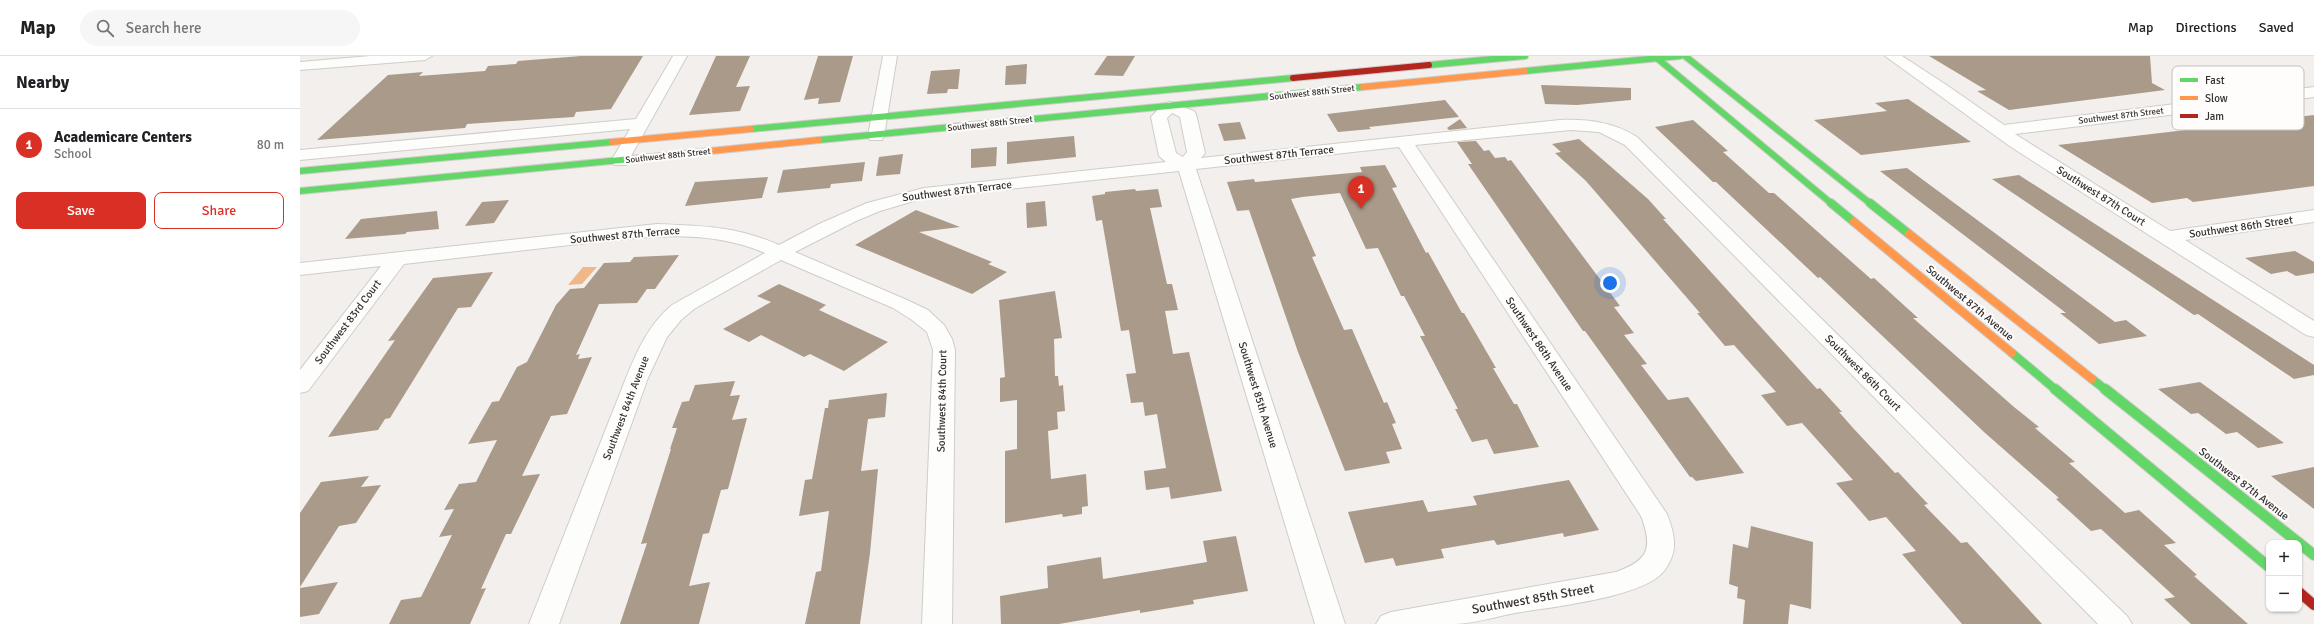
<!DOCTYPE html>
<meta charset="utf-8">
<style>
body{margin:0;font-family:Signika,sans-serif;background:#f6f6f6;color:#202124}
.controls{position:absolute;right:12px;bottom:12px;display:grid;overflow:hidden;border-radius:8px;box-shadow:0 1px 3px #0004}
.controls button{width:36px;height:36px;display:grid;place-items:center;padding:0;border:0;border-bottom:1px solid #e0e0e0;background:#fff;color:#202124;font:20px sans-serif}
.you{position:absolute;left:1310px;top:227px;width:14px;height:14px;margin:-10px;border:3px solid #fff;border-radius:50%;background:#1a73e8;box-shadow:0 0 0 6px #1a73e833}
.badge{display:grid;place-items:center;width:26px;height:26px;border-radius:50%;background:#d93025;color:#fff;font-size:13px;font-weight:700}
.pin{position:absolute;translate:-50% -33px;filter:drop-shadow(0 1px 2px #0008)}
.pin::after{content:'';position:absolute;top:21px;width:14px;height:12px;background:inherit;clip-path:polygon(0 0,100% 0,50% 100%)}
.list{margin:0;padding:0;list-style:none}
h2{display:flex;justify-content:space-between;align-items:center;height:52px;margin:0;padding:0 16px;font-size:17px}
h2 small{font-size:13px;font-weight:400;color:#757577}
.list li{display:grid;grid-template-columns:26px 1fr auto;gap:12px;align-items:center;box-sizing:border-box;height:72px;padding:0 16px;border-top:1px solid #e0e0e0}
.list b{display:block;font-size:15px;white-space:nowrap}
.list p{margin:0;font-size:13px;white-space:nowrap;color:#757577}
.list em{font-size:13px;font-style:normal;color:#757577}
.actions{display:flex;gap:8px;padding:12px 16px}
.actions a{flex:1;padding:9px 0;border:1px solid #d93025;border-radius:8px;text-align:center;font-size:14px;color:#d93025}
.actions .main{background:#d93025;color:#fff}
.icon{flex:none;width:22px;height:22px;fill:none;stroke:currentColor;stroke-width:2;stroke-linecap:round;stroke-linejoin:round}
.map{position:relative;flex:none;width:2014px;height:568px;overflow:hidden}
header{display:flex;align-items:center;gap:24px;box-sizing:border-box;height:56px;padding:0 20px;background:#fff;border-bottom:1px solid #e0e0e0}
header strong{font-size:19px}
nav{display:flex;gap:22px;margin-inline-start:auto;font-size:14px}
.search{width:280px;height:36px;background:#f6f6f6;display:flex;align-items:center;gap:10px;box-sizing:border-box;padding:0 14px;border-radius:22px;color:#757577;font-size:15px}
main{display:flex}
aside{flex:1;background:#fff}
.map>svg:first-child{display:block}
.water{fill:#f0b88a}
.building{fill:#aa9a89}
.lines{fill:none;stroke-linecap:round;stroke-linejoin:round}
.street-casing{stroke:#cfccca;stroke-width:2}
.fast-far2-casing{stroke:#cfccca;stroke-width:8}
.fast-far1-casing{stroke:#cfccca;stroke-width:10}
.fast-casing{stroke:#cfccca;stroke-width:12}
.slow-far1-casing{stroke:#cfccca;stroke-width:8}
.slow-casing{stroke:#cfccca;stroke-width:10}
.jam-far1-casing{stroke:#cfccca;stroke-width:8}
.jam-casing{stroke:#cfccca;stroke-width:12}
.street{fill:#fdfdfc;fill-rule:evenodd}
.fast-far2{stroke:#63d668;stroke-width:6}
.fast-far1{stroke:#63d668;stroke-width:8}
.fast{stroke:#63d668;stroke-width:10}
.slow-far1{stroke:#ff974d;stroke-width:6}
.slow{stroke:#ff974d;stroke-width:8}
.jam-far1{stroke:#b3261e;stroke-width:6}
.jam{stroke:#b3261e;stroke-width:10}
.labels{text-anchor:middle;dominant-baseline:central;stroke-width:4;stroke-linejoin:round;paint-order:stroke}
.far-street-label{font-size:9px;fill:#34312f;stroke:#fefdfc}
.street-label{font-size:11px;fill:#34312f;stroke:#fefdfc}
.near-street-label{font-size:13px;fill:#34312f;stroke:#fefdfc}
.key{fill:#fefdfc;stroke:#c1c0be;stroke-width:1}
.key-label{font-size:11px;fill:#34312f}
</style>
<header>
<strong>Map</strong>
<div class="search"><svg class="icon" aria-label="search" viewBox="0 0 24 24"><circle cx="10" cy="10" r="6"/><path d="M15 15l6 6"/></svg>Search here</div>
<nav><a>Map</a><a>Directions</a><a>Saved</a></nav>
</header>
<main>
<aside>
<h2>Nearby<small></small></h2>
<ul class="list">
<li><span class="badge">1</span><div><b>Academicare Centers</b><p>School</p></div><em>80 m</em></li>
</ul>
<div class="actions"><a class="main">Save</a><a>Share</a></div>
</aside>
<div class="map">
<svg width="2014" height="568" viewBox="0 0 2014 568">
<rect width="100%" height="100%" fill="#f3efec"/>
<!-- water -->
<path class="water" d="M283,211h14l-15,17 -14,1z"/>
<!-- building -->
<g class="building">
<path d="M281,0h62l-32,53 -35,3 -2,5 -78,5 -29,2 -2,4 -148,12 71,-65 35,-3 -4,4 66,-5 3,-5 28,-2 2,-3z"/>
<path d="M416,0h34l-14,31 14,-1 -10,25 -51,4z"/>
<path d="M518,0h35l-13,46 -22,2 1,-6 -15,2z"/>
<path d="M807,0h28l-12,20 -29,-1z"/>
<path d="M1629,0h221l2,27 13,7 -156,20 -32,-19 9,-1z"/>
<path d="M727,8l-1,20 -21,1 1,-19z"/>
<path d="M660,13l-2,20h-10l-1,4 -20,1 4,-23z"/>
<path d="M1241,29l90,3v12l-54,5 -32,-1z"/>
<path d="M1608,43l63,43 -110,13 -47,-35 73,-9 -12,-8z"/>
<path d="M1145,44l14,17 -90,10 2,2 -33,3 -11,-18z"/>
<path d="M2014,59v71l-121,16 -6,-4 -35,5 -94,-58z"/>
<path d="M1160,63l7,9 -18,2 -2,-2z"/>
<path d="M1393,64l35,31 -5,1 46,41h5l97,86 3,-1 44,40h-5l101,89 25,20 -4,1 40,34 -6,1 56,50 14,-3 37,33 -12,2 33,30 -3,1 54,48h-57l-27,-25 11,-2 -74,-68 -10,2 -35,-32 3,-1 -75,-66 -164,-155 -2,1 -102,-96h-3l-58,-55z"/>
<path d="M940,66l6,17 -22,2 -6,-17z"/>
<path d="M774,80l2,21 -69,7v-22z"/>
<path d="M1279,83l69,60 18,20h-3l154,170 3,-1 22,24h-3l15,17 41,44 3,-1 30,32 -4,1 37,38 6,-1 75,82h-80l-60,-70 14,-3 -30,-34 -17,4 -33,-38 17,-3 -51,-57 -15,3 -26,-31 15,-3 -42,-47 -9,1 -28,-33h3l-114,-132 -31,-28 6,-1 -9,-8z"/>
<path d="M1176,85l8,10 5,-1 6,8 10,-1 3,4 3,-1 109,146 -6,1 20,26 -10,2 23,29 -6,1 27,35 20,-3 56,76 -48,8 -4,-4h-2l-105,-146h-2l-115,-167h4l-15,-22z"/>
<path d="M697,91l-1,19 -25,2v-19z"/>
<path d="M603,98l-3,20 -24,2 3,-19z"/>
<path d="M565,106l-3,19 -31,3 -1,4 -53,5 6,-23z"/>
<path d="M1085,109l12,22 -5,1 34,65 2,-1 34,61h2l32,55h-3l21,36h3l22,43 -45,7 -7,-15 -15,3 -17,-33h3l-38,-73h5l-21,-40h-3l-23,-48 -12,1 -26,-56 -38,4 -11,2 25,57 -4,1 32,73 8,-1 32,74 3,-1 9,21 -4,1 10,25 -16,3 4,11 -45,8 -47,-119 -49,-142 -12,1 -10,-29 27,-3 1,3 107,-10 -2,-5z"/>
<path d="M1607,112l208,154 11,-2 21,16 -48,8 -39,-31h6l-186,-142z"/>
<path d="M1719,119l295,190v10l-20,4 -96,-65 -4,1 -202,-136z"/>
<path d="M468,121l-6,21 -77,8 10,-24z"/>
<path d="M835,133l1,2 22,-2 4,18 -12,1 17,76h5l6,26 -13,1 8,43 16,-2 33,139 -51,8 -2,-12 -23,3 -2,-19 22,-3 -9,-54 -12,2 -2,-14 -12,1 -5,-29 10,-1 -7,-43 -8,1 -19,-111 -6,1 -4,-25 13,-2v-2z"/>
<path d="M209,144l-15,23 -29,3 17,-24z"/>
<path d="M745,145l2,25 -20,2 -1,-25z"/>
<path d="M616,154l44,17 -41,5 73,30 -4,2 19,8 -35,22 -117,-49z"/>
<path d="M137,155l2,18 -32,3 -2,2 -60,5 16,-20z"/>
<path d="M1995,195l19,11v11l-18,3 -9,-5 -16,3 -26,-16z"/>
<path d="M379,199l-24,34h-8l-10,14 -38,1 -23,51 4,-1 -2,5 14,-2 -25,57 -16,2 -29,60 18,-2 -29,60h-5l-25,55 5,-1 -16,36h-81l12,-24 20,-3 31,-62 -13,2 15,-28 -10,1 15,-26 17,-2 21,-42 -29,4 24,-42 7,-1 18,-34 10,-5 29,-57 14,-16 14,-1 20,-25 26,-1 4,-5z"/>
<path d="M193,216l-22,35 -13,1 -68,110 -5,1 -7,11 -50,7 67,-97 -7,1 45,-63z"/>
<path d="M479,228l47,21 -7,5 69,32 -44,29 -34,-17 -6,3 -43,-22 -12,7 -26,-13 48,-27 -14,-6z"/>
<path d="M755,235l7,47 -8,1 1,37h3l1,10 4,-1 2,26 -8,1 1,17 -10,2 3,48 35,-5 2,32 -6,1v7l-19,3 -1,-3 -57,9v-72l12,-2v-49l-17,2v-24l5,-1 -6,-77z"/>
<path d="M435,325l-5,15 10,-1 -8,25 15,-2 -19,71 -7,1 -12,43 -6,1 -14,52 21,-4 -11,42h-79l27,-81 -6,1 30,-95h-1l7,-21h-5l10,-26 7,-1 6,-16z"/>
<path d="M1900,326l84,61 -26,5 -21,-16 -11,2 -28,-21 -7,1 -33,-25z"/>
<path d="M587,337l-2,24 -17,2 -7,52 17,-2 -8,84 -10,71h-55l11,-52 5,-1 8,-60 -30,5 6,-36 7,-1 13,-71h3l1,-8z"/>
<path d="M2014,411v42l-43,-33z"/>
<path d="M69,420l-8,11 20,-2 -25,38 -17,3 -39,61v-74l21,-31z"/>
<path d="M1269,424l30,50 -35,7 -1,-4 -66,12 -3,-5 -53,9 3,9 -48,8 -3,-8 -28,5 -17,-51 75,-12 5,12 49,-7 -4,-9z"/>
<path d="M1451,470l62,16 -2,67 -21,-5 -2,20h-45l2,-24 -8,-2 1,-11 -9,-3 4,-40 15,4z"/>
<path d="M936,480l12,55 -55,9 1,4 -54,9v-3l-81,14h-58l-1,-28 48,-8 -1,-22 54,-9 2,22 104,-17 -4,-21z"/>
<path d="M38,526l-19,32 -19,3v-29z"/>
</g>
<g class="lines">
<defs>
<g id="street">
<path d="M70,0h62l-7,4 -125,10v-8z"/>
<path d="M373,0h14l-61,109h-12l-3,-4 19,-32 -330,31v-10l336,-31z"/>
<path d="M583,0h14l-13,80 -2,4h-12l-2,-4z"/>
<path d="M1585,0h17l46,30 56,39 310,-38v10l-299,37 155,97 144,-21v12l-129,18 129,81v16l-8,-2 -295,-188z"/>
<path d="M869,46l25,9 2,3 9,39 -4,5 359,-38c28,-1 53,2 77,17l332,327 158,152 5,8h-34l-473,-479 -26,-13 -28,-2 -156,15 252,369c8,21 12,38 -3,57 -21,27 -115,36 -149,42 -20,4 -40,10 -60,11 -26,0 -53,0 -79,0l5,-8 10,-4 225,-40c33,-12 37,-24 25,-56l-242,-369 -203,22 149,455h-30l-136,-453 -255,27 -44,13 -24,10 -61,31 112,48 21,10 16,15 8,14 3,11 -3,274h-30l11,-274 -6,-18 -15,-12 -19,-12 -112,-48 -87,49 -13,11 -14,17 -19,41 -89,246h-30l97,-246c11,-27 23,-54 46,-73l93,-52c-65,-28 -136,-14 -204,-7 -52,6 -105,12 -157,18l-96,127 -8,2v-23l81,-104 -81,9v-12l357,-39c46,2 79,2 122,21l40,-21 48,-21 57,-15 242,-26 -7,-6 -8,-39 12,-13zM872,57l8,4 7,35 -4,5 -7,-4 -9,-35z"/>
</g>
<g id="fast-far2">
<path d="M1358,0v3l174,145"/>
<path d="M1385,0l186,148"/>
<path d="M1129,9l96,-9"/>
<path d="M1225,15l155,-15"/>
<path d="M451,73l542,-51"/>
<path d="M519,84l544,-53"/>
<path d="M0,115l312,-29"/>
<path d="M0,135l362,-35"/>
</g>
<g id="fast-far1">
<path d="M1531,147l23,19"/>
<path d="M1570,147l39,31"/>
<path d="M1712,297l44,37"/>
<path d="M1792,323l14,11"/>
</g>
<g id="fast">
<path d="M1755,333l214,178"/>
<path d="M1805,333l194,154"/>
<path d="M1999,487l15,12"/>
</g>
<g id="slow-far1">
<path d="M1063,31l162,-16"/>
<path d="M312,86l139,-13"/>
<path d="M362,100l157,-16"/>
</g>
<g id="slow">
<path d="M1554,166l158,131"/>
<path d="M1609,178l183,145"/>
</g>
<path id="jam-far1" d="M993,22l136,-13"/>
<path id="jam" d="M1999,536l15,13"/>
</defs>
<!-- street casing -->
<use href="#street" class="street-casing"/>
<!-- fast-far2 casing -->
<use href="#fast-far2" class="fast-far2-casing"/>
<!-- fast-far1 casing -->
<use href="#fast-far1" class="fast-far1-casing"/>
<!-- fast casing -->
<use href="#fast" class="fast-casing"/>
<!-- slow-far1 casing -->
<use href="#slow-far1" class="slow-far1-casing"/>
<!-- slow casing -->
<use href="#slow" class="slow-casing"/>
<!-- jam-far1 casing -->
<use href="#jam-far1" class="jam-far1-casing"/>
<!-- jam casing -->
<use href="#jam" class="jam-casing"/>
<!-- street -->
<use href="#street" class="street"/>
<!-- fast-far2 -->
<use href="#fast-far2" class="fast-far2"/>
<!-- fast-far1 -->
<use href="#fast-far1" class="fast-far1"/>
<!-- fast -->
<use href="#fast" class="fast"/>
<!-- slow-far1 -->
<use href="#slow-far1" class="slow-far1"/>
<!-- slow -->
<use href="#slow" class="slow"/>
<!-- jam-far1 -->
<use href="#jam-far1" class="jam-far1"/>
<!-- jam -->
<use href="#jam" class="jam"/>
</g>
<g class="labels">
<!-- far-street labels -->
<g class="far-street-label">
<text transform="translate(1012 37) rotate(-6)">Southwest 88th Street</text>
<text transform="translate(1821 60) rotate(-7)">Southwest 87th Street</text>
<text transform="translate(690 68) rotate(-6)">Southwest 88th Street</text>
<text transform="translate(368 100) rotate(-6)">Southwest 88th Street</text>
</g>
<!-- street labels -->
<g class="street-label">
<text transform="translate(979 99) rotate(-6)">Southwest 87th Terrace</text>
<text transform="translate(657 135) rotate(-7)">Southwest 87th Terrace</text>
<text transform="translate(1801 140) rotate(32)">Southwest 87th Court</text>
<text transform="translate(1941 171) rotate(-8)">Southwest 86th Street</text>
<text transform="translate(325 179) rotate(-5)">Southwest 87th Terrace</text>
<text transform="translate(1670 247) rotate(40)">Southwest 87th Avenue</text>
<text transform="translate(48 266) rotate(-53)">Southwest 83rd Court</text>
<text transform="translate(1239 288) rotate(56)">Southwest 86th Avenue</text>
<text transform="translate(1563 317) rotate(45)">Southwest 86th Court</text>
<text transform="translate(958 339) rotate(73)">Southwest 85th Avenue</text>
<text transform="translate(642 345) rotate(-89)">Southwest 84th Court</text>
<text transform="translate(326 352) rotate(-69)">Southwest 84th Avenue</text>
<text transform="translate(1944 428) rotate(38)">Southwest 87th Avenue</text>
</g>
<!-- near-street labels -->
<g class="near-street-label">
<text transform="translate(1233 543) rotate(-10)">Southwest 85th Street</text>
</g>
</g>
<!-- legend -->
<rect x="1872" y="10" width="132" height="64" rx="6" class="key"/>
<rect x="1880" y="22" width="18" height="4" fill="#63d668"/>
<rect x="1880" y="40" width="18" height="4" fill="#ff974d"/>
<rect x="1880" y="58" width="18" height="4" fill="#b3261e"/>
<g class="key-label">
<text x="1905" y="28">Fast</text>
<text x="1905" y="46">Slow</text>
<text x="1905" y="64">Jam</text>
</g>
</svg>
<div class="controls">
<button>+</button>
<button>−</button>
</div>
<div class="you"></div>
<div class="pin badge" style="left:1061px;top:153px">1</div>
</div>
</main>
